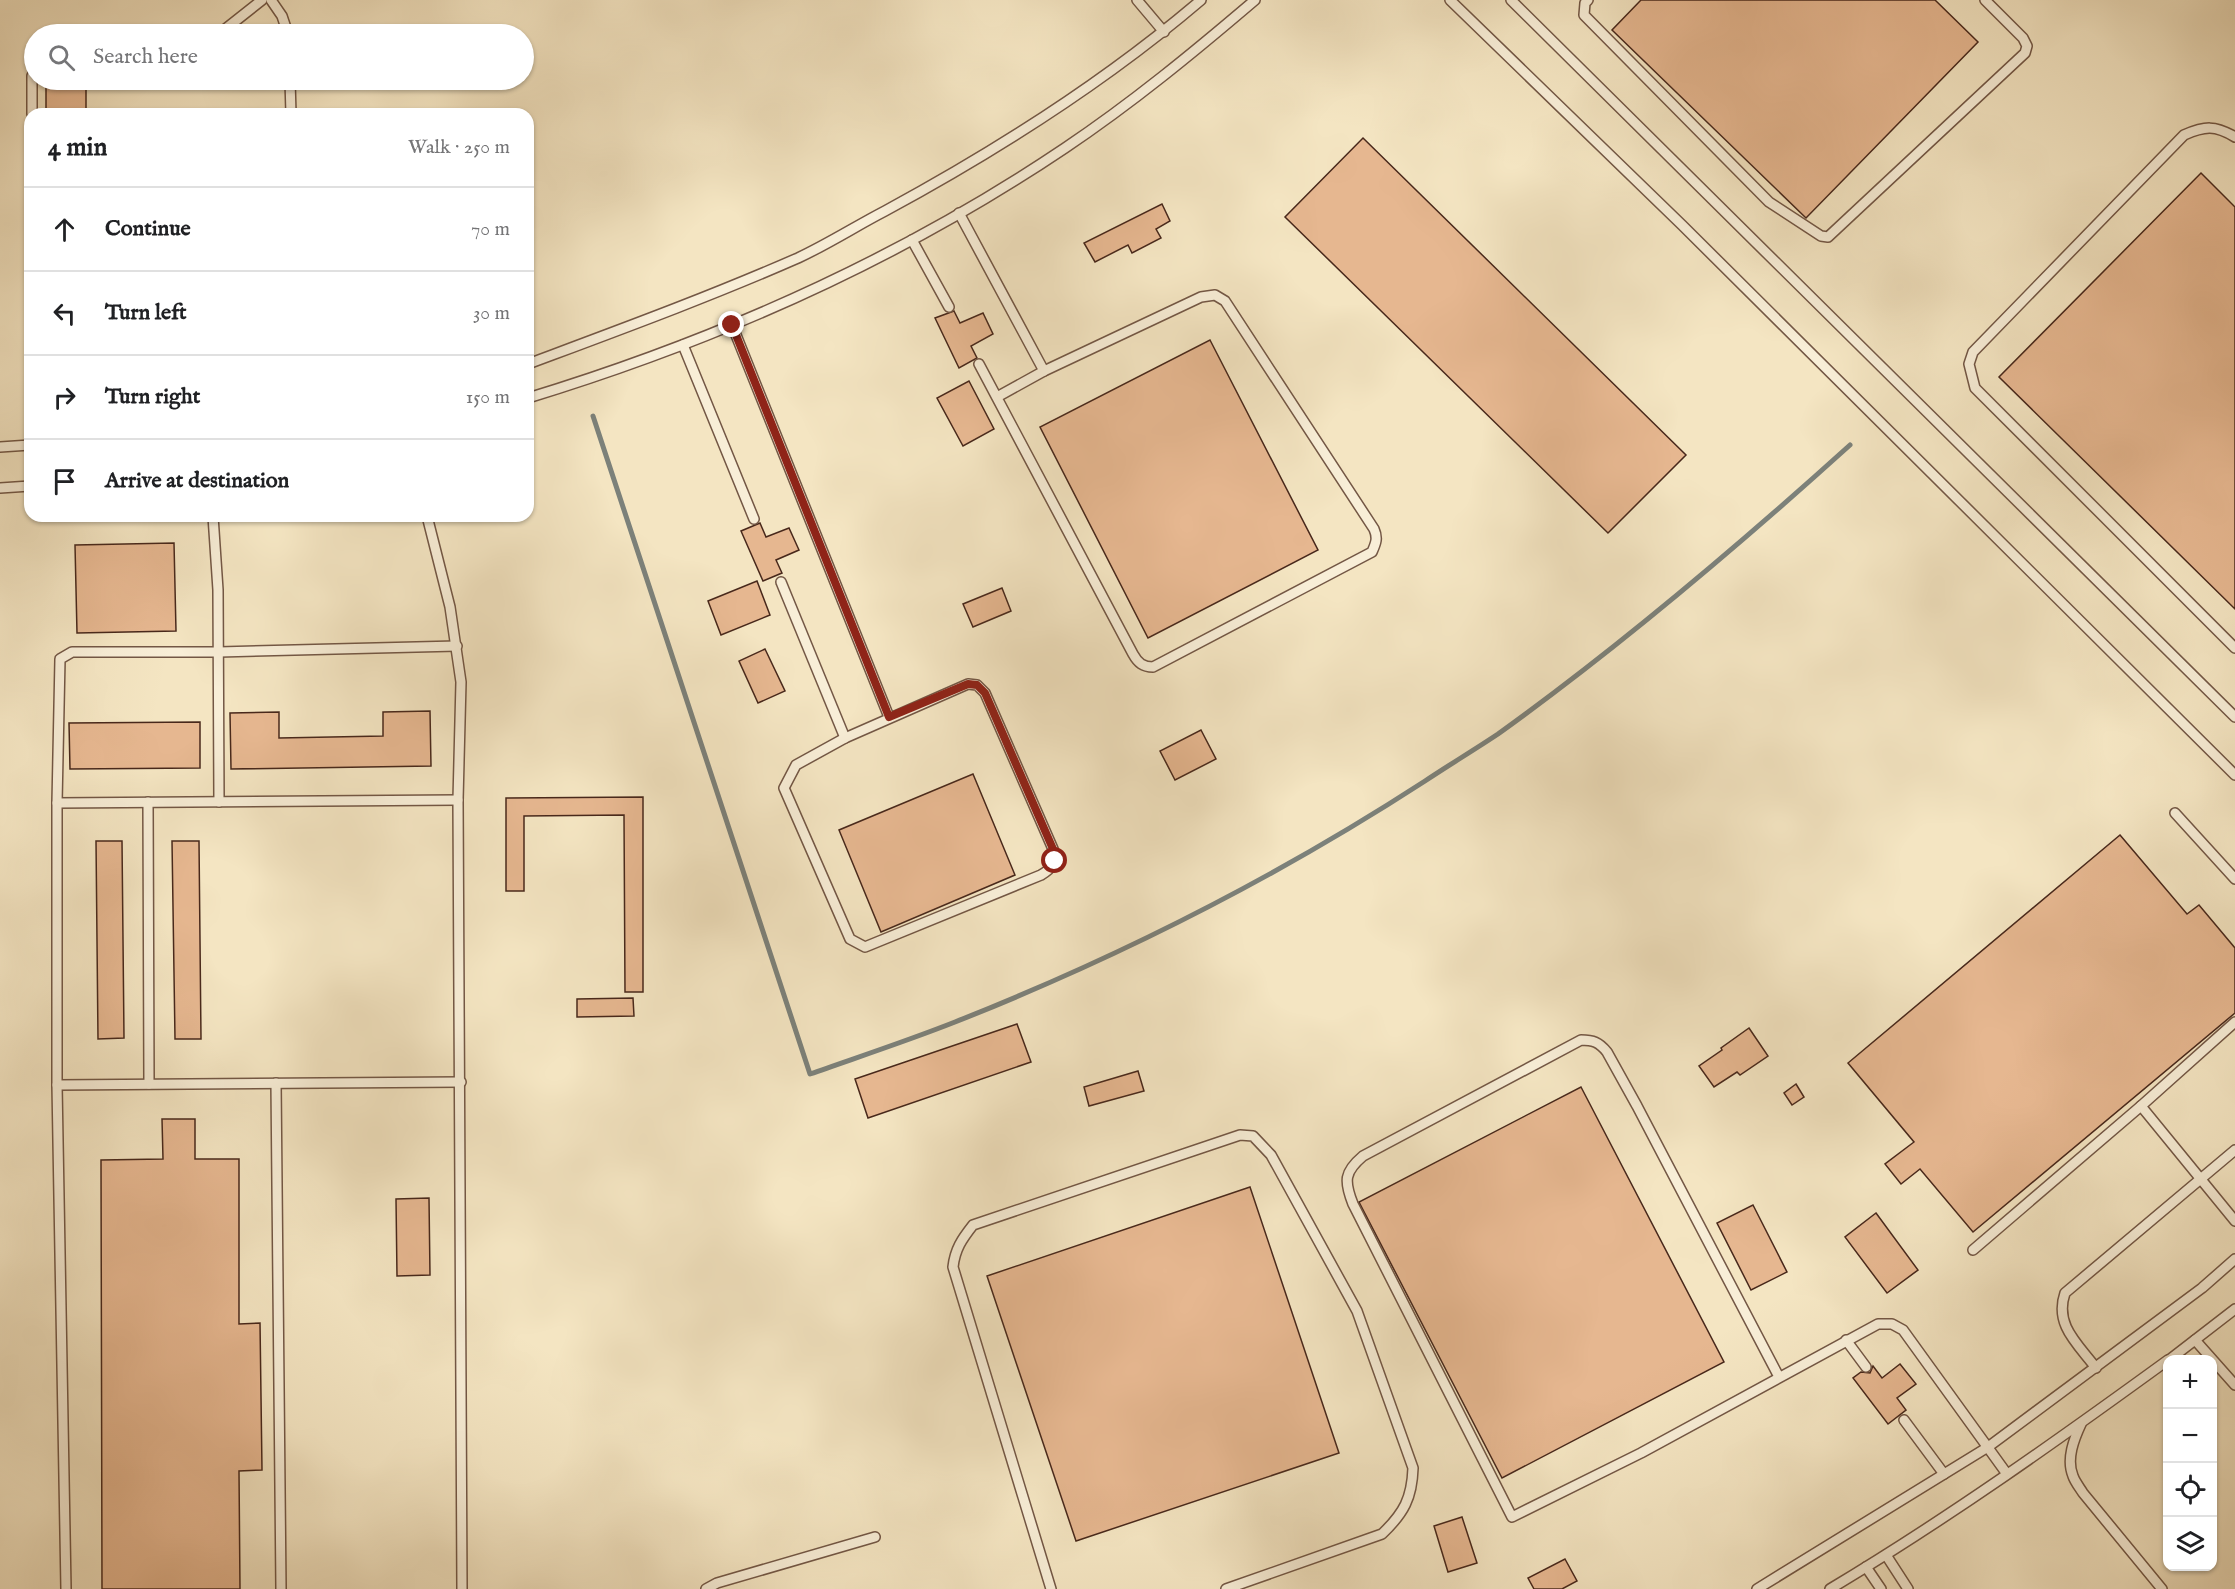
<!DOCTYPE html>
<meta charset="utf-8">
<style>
body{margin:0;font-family:"IM FELL English",serif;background:#f2f2f2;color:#202124}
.controls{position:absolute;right:18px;bottom:18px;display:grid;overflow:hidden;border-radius:12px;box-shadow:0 2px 4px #0004}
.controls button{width:54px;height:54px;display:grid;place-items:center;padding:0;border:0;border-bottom:2px solid #e0e0e0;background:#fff;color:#202124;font:30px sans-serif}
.stop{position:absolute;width:18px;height:18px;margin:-14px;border:4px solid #8f2418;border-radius:50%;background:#fff}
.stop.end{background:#8f2418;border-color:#fff;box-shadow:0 2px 6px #0008}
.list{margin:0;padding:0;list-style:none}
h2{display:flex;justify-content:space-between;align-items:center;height:78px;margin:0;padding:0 24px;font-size:26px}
h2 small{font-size:20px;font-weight:400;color:#757577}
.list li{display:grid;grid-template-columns:39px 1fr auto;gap:18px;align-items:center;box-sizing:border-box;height:84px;padding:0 24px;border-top:2px solid #e0e0e0}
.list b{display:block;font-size:22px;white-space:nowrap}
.list em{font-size:20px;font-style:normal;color:#757577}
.icon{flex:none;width:33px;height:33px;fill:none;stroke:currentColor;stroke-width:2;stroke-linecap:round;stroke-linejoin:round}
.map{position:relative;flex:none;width:2235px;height:1589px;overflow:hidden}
.search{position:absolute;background:#fff;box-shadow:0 2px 4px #0004;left:24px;top:24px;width:510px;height:66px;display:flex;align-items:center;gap:15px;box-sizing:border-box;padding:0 21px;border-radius:33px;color:#757577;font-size:22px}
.panel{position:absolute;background:#fff;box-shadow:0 2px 4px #0004;left:24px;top:108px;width:510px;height:414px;border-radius:18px}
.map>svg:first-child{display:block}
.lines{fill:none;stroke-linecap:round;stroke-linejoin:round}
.stream{stroke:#7c817a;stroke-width:5}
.building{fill:#e6b790;stroke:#48281b;stroke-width:1.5}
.service-casing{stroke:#735745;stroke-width:12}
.service{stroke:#f8eed7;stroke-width:9}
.route{stroke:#8f2418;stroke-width:8}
</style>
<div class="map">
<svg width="2235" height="1589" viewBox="0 0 2235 1589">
<rect width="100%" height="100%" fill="#f4e5c2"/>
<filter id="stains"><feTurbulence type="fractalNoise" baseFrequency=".00333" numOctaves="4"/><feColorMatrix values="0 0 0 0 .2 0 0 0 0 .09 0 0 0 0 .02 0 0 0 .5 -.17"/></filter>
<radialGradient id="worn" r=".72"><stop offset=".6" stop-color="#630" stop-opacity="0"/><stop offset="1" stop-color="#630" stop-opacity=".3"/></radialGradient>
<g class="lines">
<!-- stream -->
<path class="stream" d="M593,416l217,658c48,-17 97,-33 145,-52 164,-65 322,-145 470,-241 24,-16 49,-31 73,-47 124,-89 239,-187 352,-289"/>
</g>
<!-- building -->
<g class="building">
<path d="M1641,0h294l43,42 -172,176 -194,-188z"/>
<path d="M46,87l40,1v26h-40z"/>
<path d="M1363,138l323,317 -78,78 -323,-316z"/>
<path d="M2201,173l34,34v402l-236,-232z"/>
<path d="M1162,204l8,17 -14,8 5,9 -29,15 -4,-8 -33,17 -11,-19z"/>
<path d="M954,311l6,12 23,-10 10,21 -22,12 6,12 -18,10 -24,-50z"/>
<path d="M1210,340l108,210 -170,88 -108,-211z"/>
<path d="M969,381l25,48 -31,17 -26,-48z"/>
<path d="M760,523l6,14 23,-9 10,22 -23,10 6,13 -19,8 -22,-50z"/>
<path d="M174,543l2,88 -99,2 -2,-88z"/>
<path d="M757,581l13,34 -49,20 -13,-34z"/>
<path d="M1002,588l9,23 -38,16 -10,-23z"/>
<path d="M765,649l20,42 -27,12 -19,-42z"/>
<path d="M430,711l1,55 -200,3 -1,-56 49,-1v26l104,-2v-24z"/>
<path d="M200,722v46l-130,1 -1,-46z"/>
<path d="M1201,730l15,29 -41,21 -15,-29z"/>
<path d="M973,774l42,101 -134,57 -42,-102z"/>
<path d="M643,797v195h-18l-1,-177 -100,1v75h-18v-93z"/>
<path d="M2120,835l67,79 12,-9 36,43v65l-262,219 -53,-63 -19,15 -16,-20 29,-22 -66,-79z"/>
<path d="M96,841h26l2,197 -26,1z"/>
<path d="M172,841h27l2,198h-26z"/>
<path d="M633,998l1,18 -57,1v-18z"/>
<path d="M1017,1024l14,38 -163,56 -13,-39z"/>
<path d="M1749,1028l19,28 -28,19 -3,-3 -23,15 -15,-21 23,-16 -1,-2z"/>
<path d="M1138,1071l6,20 -55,15 -5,-19z"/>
<path d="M1796,1084l8,13 -12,8 -8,-12z"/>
<path d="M1581,1087l143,275 -222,116 -143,-276z"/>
<path d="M162,1119h33v40h44v165l21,-1 2,147 -23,1 1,118h-138l-1,-429 62,-1z"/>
<path d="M1250,1187l89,266 -263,88 -89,-265z"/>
<path d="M429,1198l1,77 -33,1 -1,-77z"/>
<path d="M1753,1205l34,67 -36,18 -34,-67z"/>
<path d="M1876,1213l42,57 -31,23 -42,-56z"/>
<path d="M1900,1364l16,20 -19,14 9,12 -18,14 -35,-46 8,-6 9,1 3,-7 9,12z"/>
<path d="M1462,1517l15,46 -29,9 -14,-46z"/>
<path d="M1565,1559l12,22 -15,8h-28l-6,-11z"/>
</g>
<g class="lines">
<defs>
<g id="service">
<path d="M271,0l11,16 6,18"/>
<path d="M1137,0l27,32"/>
<path d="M1450,0l232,225 553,550"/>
<path d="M1511,0l724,717"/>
<path d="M1588,0l-3,3 -1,12 185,187 52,34 7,1 197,-184 2,-7 -4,-8 -38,-38"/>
<path d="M219,34l43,-34"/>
<path d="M290,80l1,34"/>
<path d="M32,114v-38l2,-4"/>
<path d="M2235,137c-20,-12 -30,-11 -51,-2l-211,217 -4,12 6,24 260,260"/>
<path d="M959,213l85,158"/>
<path d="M912,240l37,67"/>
<path d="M732,325l157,392"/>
<path d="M683,345l71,174"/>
<path d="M528,364c91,-34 181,-67 270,-106 30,-14 58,-32 87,-47 111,-60 220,-129 316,-211"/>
<path d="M979,364l154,290c5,9 10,13 20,13l219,-115c4,-9 6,-14 2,-23l-149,-228 -10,-6 -14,2 -157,74 -47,26"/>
<path d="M528,398c190,-58 372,-139 537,-250 67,-45 129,-96 190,-148"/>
<path d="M0,447l30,-2"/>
<path d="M0,488l30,-2"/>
<path d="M213,516l5,74 1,212"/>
<path d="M427,516l23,91 11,75 -3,118 4,789"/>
<path d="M781,582l64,156"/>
<path d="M968,684l9,1 8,8 68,156c2,14 0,19 -12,26l-176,72 -15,-8 -66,-151 12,-23 49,-27z"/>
<path d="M148,802l1,282"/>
<path d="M57,803l401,-3"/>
<path d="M2175,813l60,66"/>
<path d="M276,1083l5,506"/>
<path d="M57,1085l404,-3"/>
<path d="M2141,1106l94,115"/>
<path d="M1973,1250l168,-144 94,-84"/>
<path d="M1846,1340l20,27"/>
<path d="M2195,1340l40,45"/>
<path d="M2169,1360l66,-51"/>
<path d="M2096,1368c-18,-24 -42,-43 -31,-75l170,-143"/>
<path d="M1779,1377l-142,-271 -30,-54c-8,-10 -14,-12 -26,-12l-218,116c-19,16 -19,25 -10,48l159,313 129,-64 237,-129h14l11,6 104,144"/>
<path d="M1904,1420l40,54"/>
<path d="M2081,1424c-7,15 -15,35 -8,52 2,6 7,12 10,17l79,96"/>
<path d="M1886,1555l22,34"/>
<path d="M1866,1567l15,22"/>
<path d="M66,1589l-9,-504v-282l3,-144 12,-7h147l238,-6"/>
<path d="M706,1589l11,-6 158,-46"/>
<path d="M1051,1589l-98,-322c2,-18 9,-28 20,-42l267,-90 13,1 18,19 86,156 56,157c-1,30 -9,45 -31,66l-156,55"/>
<path d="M1757,1589l231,-142 214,-159 33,-29"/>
<path d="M1830,1589c117,-70 228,-149 338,-229"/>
</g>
</defs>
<!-- service casing -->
<use href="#service" class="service-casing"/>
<!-- service -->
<use href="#service" class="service"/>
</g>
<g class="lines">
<!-- route -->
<path class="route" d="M732,325l157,392 79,-33 9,1 8,8 68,156 2,12"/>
</g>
<rect width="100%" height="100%" filter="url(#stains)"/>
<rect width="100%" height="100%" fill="url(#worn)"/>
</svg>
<div class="controls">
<button>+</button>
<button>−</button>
<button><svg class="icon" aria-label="locate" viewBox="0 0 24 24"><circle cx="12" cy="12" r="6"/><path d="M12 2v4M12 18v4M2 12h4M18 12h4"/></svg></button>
<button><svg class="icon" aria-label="layers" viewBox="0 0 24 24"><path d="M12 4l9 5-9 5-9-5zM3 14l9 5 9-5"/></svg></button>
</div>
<div class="stop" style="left:1055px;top:861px"></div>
<div class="stop end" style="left:732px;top:325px"></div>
<div class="search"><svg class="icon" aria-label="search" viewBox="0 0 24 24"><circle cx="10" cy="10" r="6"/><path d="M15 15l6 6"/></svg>Search here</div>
<section class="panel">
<h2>4 min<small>Walk · 250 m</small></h2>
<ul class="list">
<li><svg class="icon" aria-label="ahead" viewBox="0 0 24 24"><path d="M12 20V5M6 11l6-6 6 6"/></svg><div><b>Continue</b></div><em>70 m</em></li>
<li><svg class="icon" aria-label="left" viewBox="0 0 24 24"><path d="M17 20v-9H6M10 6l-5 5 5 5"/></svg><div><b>Turn left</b></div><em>30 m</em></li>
<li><svg class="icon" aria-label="right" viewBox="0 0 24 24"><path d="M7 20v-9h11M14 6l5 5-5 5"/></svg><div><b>Turn right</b></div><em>150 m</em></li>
<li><svg class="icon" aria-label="arrive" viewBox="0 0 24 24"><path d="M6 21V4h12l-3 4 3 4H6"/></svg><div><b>Arrive at destination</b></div></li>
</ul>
</section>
</div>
